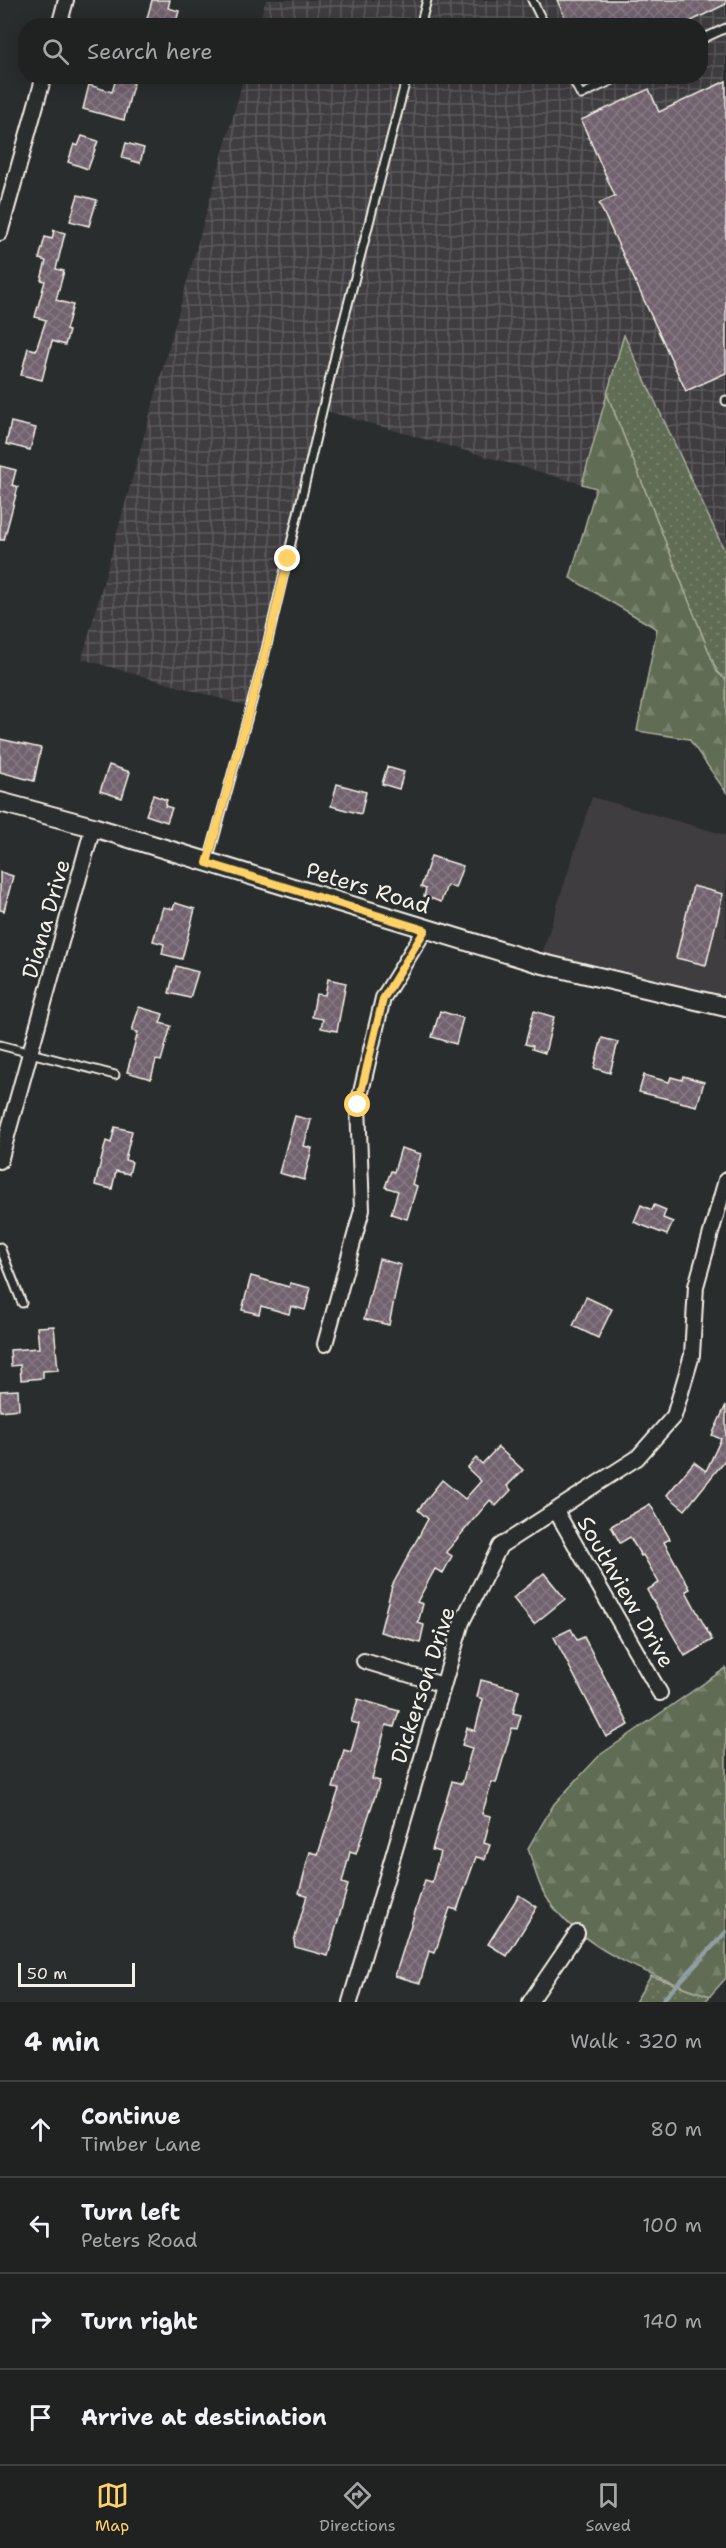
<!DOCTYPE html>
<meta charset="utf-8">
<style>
body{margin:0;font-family:"Shantell Sans",sans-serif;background:#2d2f2f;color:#f1f3f6}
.scale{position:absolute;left:18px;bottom:15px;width:117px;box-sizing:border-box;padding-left:6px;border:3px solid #f4f1e8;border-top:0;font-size:16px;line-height:21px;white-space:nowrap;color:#f4f1e8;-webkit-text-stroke:4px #2a2d2e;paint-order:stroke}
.stop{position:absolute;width:18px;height:18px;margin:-14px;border:4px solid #ffd166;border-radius:50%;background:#fff}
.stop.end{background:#ffd166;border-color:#fff;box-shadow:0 2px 6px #0008}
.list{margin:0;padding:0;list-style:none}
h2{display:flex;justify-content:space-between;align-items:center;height:78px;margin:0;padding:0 24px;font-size:26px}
h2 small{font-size:20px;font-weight:400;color:#a2a4a5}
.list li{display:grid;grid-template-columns:39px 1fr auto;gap:18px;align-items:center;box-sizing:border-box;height:96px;padding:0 24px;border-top:2px solid #3d3f40}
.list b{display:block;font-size:22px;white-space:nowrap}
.list p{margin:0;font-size:20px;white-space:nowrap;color:#a2a4a5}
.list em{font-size:20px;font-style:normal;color:#a2a4a5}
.icon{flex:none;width:33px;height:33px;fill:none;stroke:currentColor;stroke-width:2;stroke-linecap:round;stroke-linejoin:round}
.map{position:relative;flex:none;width:726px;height:2002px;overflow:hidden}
.search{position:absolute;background:#202222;box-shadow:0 3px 15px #0003;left:18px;right:18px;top:18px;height:66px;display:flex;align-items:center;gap:15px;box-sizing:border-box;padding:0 21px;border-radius:24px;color:#a2a4a5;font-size:22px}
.sheet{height:462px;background:#202222}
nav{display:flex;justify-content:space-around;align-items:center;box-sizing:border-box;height:84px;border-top:2px solid #3d3f40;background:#202222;font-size:16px;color:#a2a4a5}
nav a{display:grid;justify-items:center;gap:3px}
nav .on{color:#ffd166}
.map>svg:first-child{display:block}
.built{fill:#3f3d41}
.industrial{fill:url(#industrial-grid)}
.grass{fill:url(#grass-dots);stroke:#aaae9e;stroke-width:1.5}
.forest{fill:url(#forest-firs);stroke:#aaae9e;stroke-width:1.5}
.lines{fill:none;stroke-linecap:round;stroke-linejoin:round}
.stream{stroke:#909fa2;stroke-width:4.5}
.building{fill:url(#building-cross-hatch);stroke:#f4f1e8;stroke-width:1.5}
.service-casing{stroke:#f4f1e8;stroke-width:11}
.minor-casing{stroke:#f4f1e8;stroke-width:18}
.tertiary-casing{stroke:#f4f1e8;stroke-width:22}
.service{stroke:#2a2d2e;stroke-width:7}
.minor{stroke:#2a2d2e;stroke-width:14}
.tertiary{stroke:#2a2d2e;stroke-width:18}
.route{stroke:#ffd166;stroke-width:8}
.labels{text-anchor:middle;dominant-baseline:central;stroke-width:4.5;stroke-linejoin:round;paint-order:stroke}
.street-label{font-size:22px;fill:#f4f1e8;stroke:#2a2d2e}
</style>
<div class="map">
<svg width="726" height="2002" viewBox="0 0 726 2002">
<defs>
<pattern id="industrial-grid" width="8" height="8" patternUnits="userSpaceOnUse" patternTransform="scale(1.5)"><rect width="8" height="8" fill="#3f3d41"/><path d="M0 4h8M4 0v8" fill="none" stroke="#5b5a5c"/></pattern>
<pattern id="grass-dots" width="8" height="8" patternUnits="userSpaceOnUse" patternTransform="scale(1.5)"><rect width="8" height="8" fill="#606c53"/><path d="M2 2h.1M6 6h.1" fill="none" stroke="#77816c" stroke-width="1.8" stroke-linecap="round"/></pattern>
<pattern id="forest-firs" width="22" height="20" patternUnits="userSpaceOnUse" patternTransform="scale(1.5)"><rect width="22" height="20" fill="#606c53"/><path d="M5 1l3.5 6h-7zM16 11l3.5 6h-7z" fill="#77816c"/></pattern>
<pattern id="building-cross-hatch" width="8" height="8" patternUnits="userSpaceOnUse" patternTransform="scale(1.5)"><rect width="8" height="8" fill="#71626e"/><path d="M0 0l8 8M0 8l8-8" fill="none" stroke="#867983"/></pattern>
</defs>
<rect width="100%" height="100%" fill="#2a2d2e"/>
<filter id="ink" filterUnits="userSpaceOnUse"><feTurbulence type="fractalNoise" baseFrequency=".0167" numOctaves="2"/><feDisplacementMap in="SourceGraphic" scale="12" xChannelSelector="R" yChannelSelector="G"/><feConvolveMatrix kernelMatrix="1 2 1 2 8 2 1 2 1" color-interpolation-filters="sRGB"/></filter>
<g filter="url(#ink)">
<!-- built -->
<path class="built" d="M592,797l134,38v172l-187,-44z"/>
<!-- industrial -->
<path class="industrial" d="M266,0h460v554l-102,-218 -42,148 -259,-74 -73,297 -168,-48 162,-582 456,-1v-50l-442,-1z"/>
<!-- grass -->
<g class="grass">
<path d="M624,335l102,219v126l-9,-7 -110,-279z"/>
<path d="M651,1976l59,20 -5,6h-70z"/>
</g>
<!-- forest -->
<g class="forest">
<path d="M607,394l110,278 9,8v112l-37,-53 -52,-8 20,-102 -87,-51 26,-90 -14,-4z"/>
<path d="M726,1668v310l-16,18c-58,-20 -131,-46 -165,-101 -8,-13 -12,-32 -17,-47l26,-44 46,-49z"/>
</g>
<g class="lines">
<!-- stream -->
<path class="stream" d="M661,2002l65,-70"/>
</g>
<!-- building -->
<g class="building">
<path d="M152,0h18l-2,8 11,3 -4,15h-30z"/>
<path d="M557,0h169v4l-45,22h-112z"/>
<path d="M117,76l17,5 -10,39 -41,-11 6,-24 23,7z"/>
<path d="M726,81v292l-40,18 -87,-188 16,-7 -34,-76 68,-31 10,23z"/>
<path d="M82,136l16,5 -10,28 -20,-7 6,-18 4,2z"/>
<path d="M126,143l18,5 -4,15 -18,-5z"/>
<path d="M78,195l19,5 -8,26 -19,-5z"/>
<path d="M54,230l11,3 -9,36 8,2 -8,29 17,5 -7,25 3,1 -4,14 -13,-4 -10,39 -21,-5 7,-27 8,2 10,-30 -11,-3 10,-36 -4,-1 5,-19 -7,-2 6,-22 7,2z"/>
<path d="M11,422l25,6 -6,22 -24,-6z"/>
<path d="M0,466l16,4 -4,15 6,2 -14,53h-4z"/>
<path d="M0,739l41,9 -7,33 -34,-9z"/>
<path d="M109,765l21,7 -8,26 -22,-7z"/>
<path d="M387,767l17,5 -5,17 -17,-5z"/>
<path d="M337,784l29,8 -5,22 -30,-8z"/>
<path d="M153,795l14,5 -2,6 7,2 -5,14 -21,-7z"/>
<path d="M431,856l32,10 -8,22 -8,-3 -6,17 -17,-6 2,-7 -5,-2z"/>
<path d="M0,872l13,4 -9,35 -4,-1z"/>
<path d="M693,886l30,8 -17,71 -30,-7z"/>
<path d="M175,903l20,6 -13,50 -20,-5 2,-10 -11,-3 10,-34 10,2z"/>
<path d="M176,966l22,6 -8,26 -21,-5z"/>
<path d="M328,979l18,4 -9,48 -16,-3 2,-9 -11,-2 4,-23 9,1z"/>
<path d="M139,1007l24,7 -3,9 11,3 -10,35 -5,-1 -5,19 -24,-7 11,-40 -6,-1z"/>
<path d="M440,1011l23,7 -7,26 -24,-7z"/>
<path d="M534,1011l20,6 -9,36 -13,-4 1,-3 -8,-2z"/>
<path d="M602,1038l16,4 -8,31 -16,-5z"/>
<path d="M644,1075l25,7 2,-5 11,3 1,-4 21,6 -7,24 -58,-14z"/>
<path d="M295,1116l16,4 -7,26 8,2 -8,32 -25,-7z"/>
<path d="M115,1127l17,4 -7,29 7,2 -3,12 -13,-3 -4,18 -17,-4 11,-44 5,2z"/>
<path d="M401,1148l20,6 -9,30 5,2 -10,33 -16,-5 7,-23 -13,-4 6,-16 3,1z"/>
<path d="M641,1205l11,5 2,-5 12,5 -3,8 10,4 -6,13 -33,-13z"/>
<path d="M379,1259l22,6 -12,60 -25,-6z"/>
<path d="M251,1276l38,11 1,-4 21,5 -6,22 -14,-4 -2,8 -28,-8 -2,8 -17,-4z"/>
<path d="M586,1297l26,12 -14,29 -25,-12z"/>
<path d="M54,1326l4,44 -15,1v7l-22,2 -1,-15 -9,1 -1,-16 29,-2 -2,-21z"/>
<path d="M18,1390l1,19 -19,2v-20z"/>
<path d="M726,1405v54l-41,51 -18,-15 27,-33 12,9 15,-32 -9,-4z"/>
<path d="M498,1447l25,23 -16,16 4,4 -15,16 -6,-6 -44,52 6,4 -9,17 -8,-4 -18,33 6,2 -5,19 6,2 -4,18 -40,-11 12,-46 36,-67 -10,-9 24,-30 23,19 16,-18 -14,-13 9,-10 6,6z"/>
<path d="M650,1504l20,35 -6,3 26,47 -4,2 26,49 -27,16 -38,-66 12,-7 -16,-28 -2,1 -11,-19 -10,6 -9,-17z"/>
<path d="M544,1573l21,26 -31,25 -21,-26z"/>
<path d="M571,1629l6,11 7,-3 45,88 -23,12 -52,-100z"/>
<path d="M481,1680l38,10 -6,23 8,2 -4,14 -5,-1 -16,55 -4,-1 -10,32 9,2 -7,27 6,2 -5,14 -9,-2 -19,53 -7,-2 -15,45 -6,-2 -9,32 -25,-7 30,-96 7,2 8,-30 -8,-2 20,-69 10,3 10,-36 -10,-3 5,-17 8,3 8,-32 -6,-2z"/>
<path d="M358,1699l41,12 -5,16 -8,-2 -14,54 8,2 -24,73 -6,-2 -8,31 6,2 -20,71 -33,-9 -1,-6 13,-46 -8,-2 11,-41 8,2 21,-65 -6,-1 11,-38 7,2 8,-28 -8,-2z"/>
<path d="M519,1895l18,12 -30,49 -19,-12z"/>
</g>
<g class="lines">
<defs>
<g id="service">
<path d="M532,0l13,26"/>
<path d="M420,26l7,-26"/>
<path d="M700,40l26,-12"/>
<path d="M571,76l10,19 40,-19"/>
<path d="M726,400v1"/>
<path d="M208,861l56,-203 75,-319 68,-263"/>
<path d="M0,1045l115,30"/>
<path d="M0,1247l22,56"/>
</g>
<g id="minor">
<path d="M59,26l7,-26"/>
<path d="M0,233l44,-157"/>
<path d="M0,1161l93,-334"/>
<path d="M325,1344l37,-134 -4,-105 25,-107 42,-68"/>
<path d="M556,1511l104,182"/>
<path d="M364,1661l79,24"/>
<path d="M350,2002l112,-380 38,-76 137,-88 37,-42 18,-61 4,-69 30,-106"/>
<path d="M530,2002l47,-69"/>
</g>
<path id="tertiary" d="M0,802l93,25 446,136 187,44"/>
</defs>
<!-- service casing -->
<use href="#service" class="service-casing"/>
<!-- minor casing -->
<use href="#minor" class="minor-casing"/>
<!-- tertiary casing -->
<use href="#tertiary" class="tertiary-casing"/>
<!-- service -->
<use href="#service" class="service"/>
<!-- minor -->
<use href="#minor" class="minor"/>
<!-- tertiary -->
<use href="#tertiary" class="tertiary"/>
</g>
</g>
<g class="lines" filter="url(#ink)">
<!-- route -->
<path class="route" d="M288,559l-24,99 -57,205 218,67 -42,69 -25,106"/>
</g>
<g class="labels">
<!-- street labels -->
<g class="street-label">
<text transform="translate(368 888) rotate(17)">Peters Road</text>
<text transform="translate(46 919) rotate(-74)">Diana Drive</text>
<text transform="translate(626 1592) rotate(60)">Southview Drive</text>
<text transform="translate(423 1685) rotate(-72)">Dickerson Drive</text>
</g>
</g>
</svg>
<div class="scale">50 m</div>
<div class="stop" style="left:358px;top:1105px"></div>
<div class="stop end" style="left:288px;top:559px"></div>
<div class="search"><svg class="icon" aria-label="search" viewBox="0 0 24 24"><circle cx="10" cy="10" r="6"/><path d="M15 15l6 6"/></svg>Search here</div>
</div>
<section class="sheet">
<h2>4 min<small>Walk · 320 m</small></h2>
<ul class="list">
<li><svg class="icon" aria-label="ahead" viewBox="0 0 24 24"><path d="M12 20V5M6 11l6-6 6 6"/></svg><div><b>Continue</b><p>Timber Lane</p></div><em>80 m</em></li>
<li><svg class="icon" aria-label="left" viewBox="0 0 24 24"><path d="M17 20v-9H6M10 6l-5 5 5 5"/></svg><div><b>Turn left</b><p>Peters Road</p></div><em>100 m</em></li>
<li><svg class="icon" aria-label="right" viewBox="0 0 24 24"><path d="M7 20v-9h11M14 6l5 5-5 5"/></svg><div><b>Turn right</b></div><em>140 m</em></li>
<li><svg class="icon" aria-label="arrive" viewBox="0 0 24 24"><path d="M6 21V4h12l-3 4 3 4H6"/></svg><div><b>Arrive at destination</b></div></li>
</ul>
</section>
<nav>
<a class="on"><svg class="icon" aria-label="map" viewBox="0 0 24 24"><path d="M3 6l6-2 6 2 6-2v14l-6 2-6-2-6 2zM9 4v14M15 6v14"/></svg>Map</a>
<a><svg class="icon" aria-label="directions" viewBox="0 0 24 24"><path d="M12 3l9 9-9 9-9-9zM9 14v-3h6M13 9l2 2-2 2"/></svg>Directions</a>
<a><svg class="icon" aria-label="saved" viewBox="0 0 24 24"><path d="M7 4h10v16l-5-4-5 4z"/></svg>Saved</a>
</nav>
